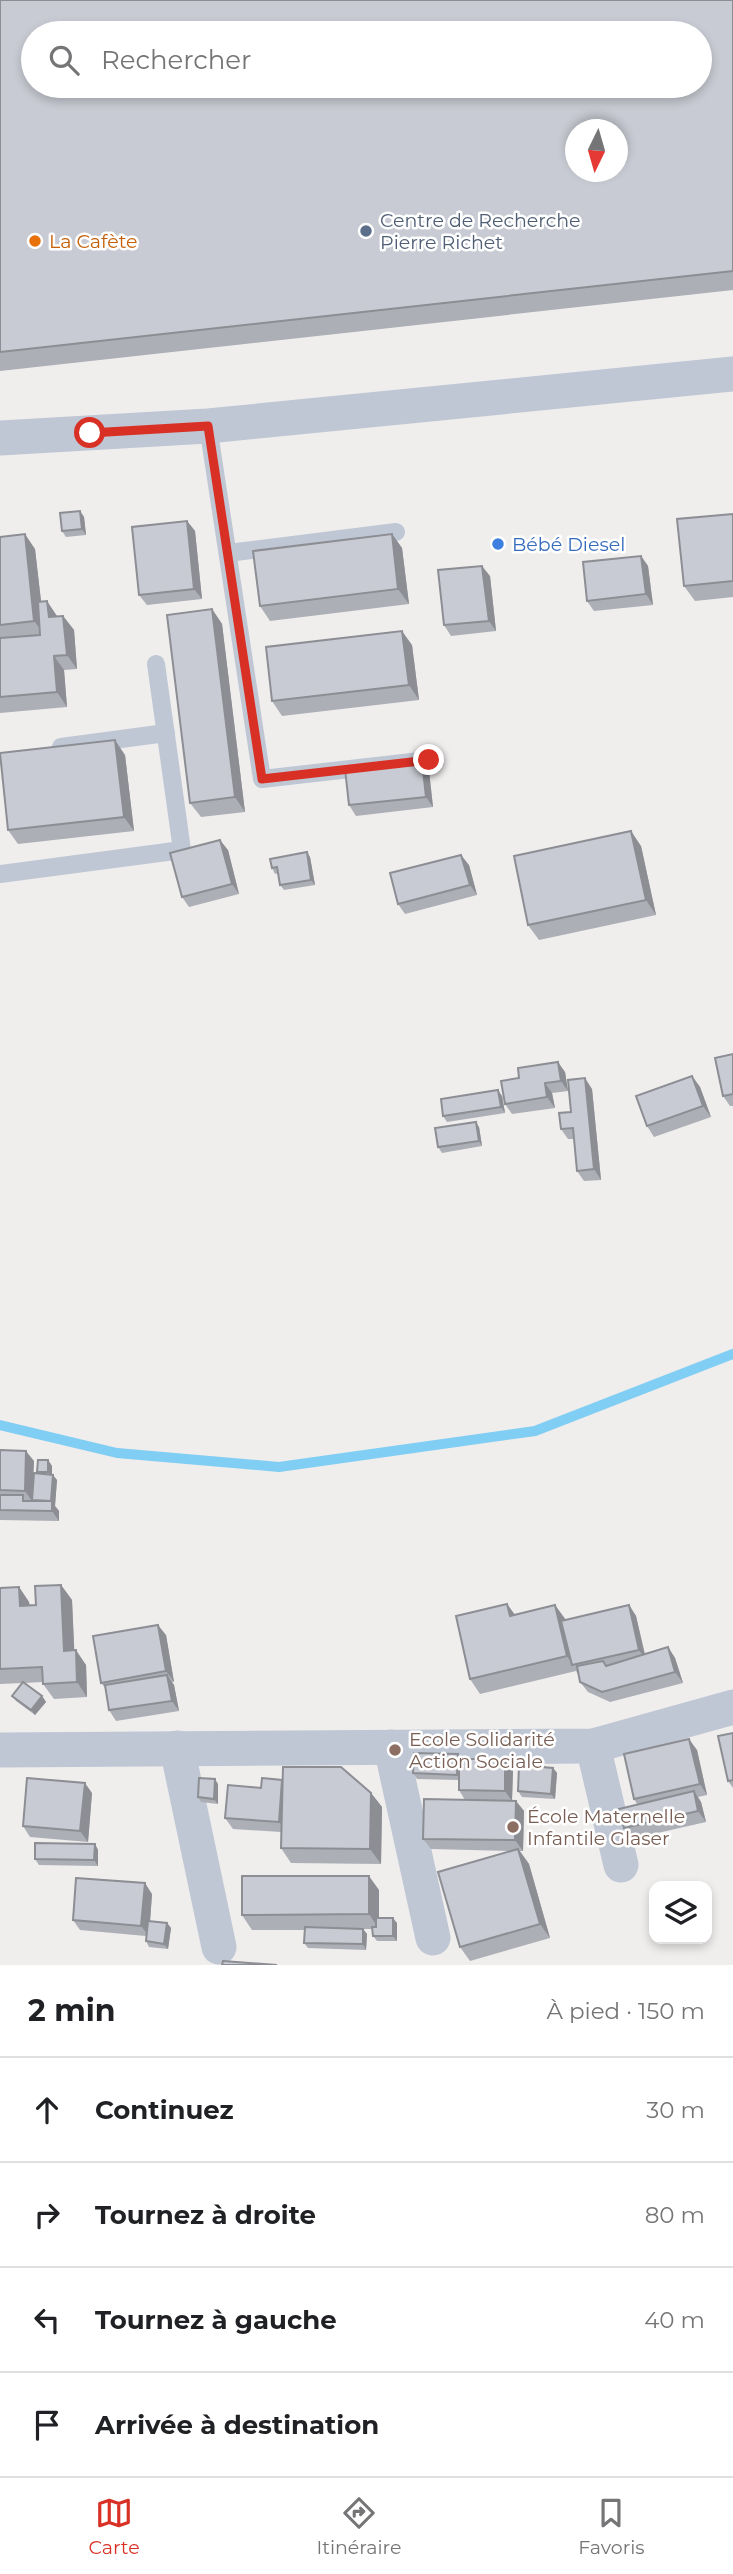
<!DOCTYPE html>
<html lang="fr">
<meta charset="utf-8">
<style>
body{margin:0;font-family:Montserrat,sans-serif;background:#f6f6f6;color:#202124}
.controls{position:absolute;right:21px;bottom:21px;display:grid;overflow:hidden;border-radius:14px;box-shadow:0 4px 10px #0003}
.controls button{width:63px;height:63px;display:grid;place-items:center;padding:0;border:0;border-bottom:2px solid #e0e0e0;background:#fff;color:#202124;font:35px sans-serif}
.compass{position:absolute;left:565px;top:119px;width:63px;height:63px;border-radius:50%;background:#fff;box-shadow:0 4px 10px #0003;rotate:185deg}
.stop{position:absolute;width:21px;height:21px;margin:-16px;border:5px solid #d93025;border-radius:50%;background:#fff}
.stop.end{background:#d93025;border-color:#fff;box-shadow:0 2px 7px #0008}
.list{margin:0;padding:0;list-style:none}
h2{display:flex;justify-content:space-between;align-items:center;height:91px;margin:0;padding:0 28px;font-size:30px}
h2 small{font-size:23px;font-weight:400;color:#757577}
.list li{display:grid;grid-template-columns:46px 1fr auto;gap:21px;align-items:center;box-sizing:border-box;height:105px;padding:0 28px;border-top:2px solid #e0e0e0}
.list b{display:block;font-size:26px;white-space:nowrap}
.list em{font-size:23px;font-style:normal;color:#757577}
.icon{flex:none;width:38px;height:38px;fill:none;stroke:currentColor;stroke-width:2;stroke-linecap:round;stroke-linejoin:round}
.map{position:relative;flex:none;width:733px;height:1965px;overflow:hidden}
.search{position:absolute;background:#fff;box-shadow:0 4px 10px #0003;left:21px;right:21px;top:21px;height:77px;display:flex;align-items:center;gap:18px;box-sizing:border-box;padding:0 24px;border-radius:38px;color:#757577;font-size:26px}
.sheet{height:511px;background:#fff}
nav{display:flex;justify-content:space-around;align-items:center;box-sizing:border-box;height:98px;border-top:2px solid #e0e0e0;background:#fff;font-size:19px;color:#757577}
nav a{display:grid;justify-items:center;gap:4px}
nav .on{color:#d93025}
.map>svg:first-child{display:block}
.lines{fill:none;stroke-linecap:round;stroke-linejoin:round}
.stream{stroke:#80cef3;stroke-width:10}
.lane{stroke:#bfc7d4;stroke-width:18}
.street{stroke:#bfc7d4;stroke-width:35}
.wall{fill:#acafb5}
.shaded-wall{fill:#8c8e94}
.building{fill:#c8cbd3;stroke:#8c8e94;stroke-width:2;fill-rule:evenodd}
.route{stroke:#d93025;stroke-width:9}
.service-dot{fill:#5c6f8a;stroke:#fff;stroke-width:2.5}
.food-dot{fill:#e8710a;stroke:#fff;stroke-width:2.5}
.shop-dot{fill:#3f7fe0;stroke:#fff;stroke-width:2.5}
.education-dot{fill:#8d6e63;stroke:#fff;stroke-width:2.5}
.labels{text-anchor:middle;dominant-baseline:central;stroke-width:5;stroke-linejoin:round;paint-order:stroke}
.service-label{font-size:19px;fill:#4e5e75;stroke:#fff;text-anchor:start}
.food-label{font-size:19px;fill:#c56008;stroke:#fff;text-anchor:start}
.shop-label{font-size:19px;fill:#366cbe;stroke:#fff;text-anchor:start}
.education-label{font-size:19px;fill:#785e54;stroke:#fff;text-anchor:start}
</style>
<div class="map">
<svg width="733" height="1965" viewBox="0 0 733 1965">
<rect width="100%" height="100%" fill="#f0eded"/>
<g class="lines">
<!-- stream -->
<path class="stream" d="M0,1425l117,28 162,14 256,-36 198,-77"/>
<!-- lane -->
<g class="lane">
<path d="M208,426l54,353 167,-19"/>
<path d="M228,553l168,-21"/>
<path d="M61,747l105,-14"/>
<path d="M0,874l182,-24 -26,-186"/>
</g>
<!-- street -->
<g class="street">
<path d="M0,438l208,-12 525,-52"/>
<path d="M593,1746l28,119"/>
<path d="M391,1747l42,191"/>
<path d="M177,1748l42,199"/>
<path d="M0,1750l593,-4 140,-39"/>
</g>
</g>
<!-- wall -->
<g class="wall">
<path d="M0,0h733v290l-733,81z"/>
<path d="M80,511l4,6 2,18 -20,2 -4,-6z"/>
<path d="M733,514v83l-38,4 -11,-15z"/>
<path d="M187,521l8,10 7,68 -55,6 -8,-10z"/>
<path d="M392,534l10,14 7,56 -139,17 -10,-15z"/>
<path d="M0,537l35,12 6,53 16,14h6l11,14 3,39 -13,1 3,37 -67,6z"/>
<path d="M641,556l7,10 5,39 -59,6 -7,-10z"/>
<path d="M490,576l6,55 -45,5 -7,-11z"/>
<path d="M212,609l10,15 23,188 -44,5 -11,-14z"/>
<path d="M412,645l7,55 -137,16 -10,-15z"/>
<path d="M125,755l9,76 -116,13 -10,-14z"/>
<path d="M422,761l7,10 4,36 -77,9 -7,-11z"/>
<path d="M641,846l15,69 -117,25 -11,-15z"/>
<path d="M228,850l11,44 -50,13 -7,-10z"/>
<path d="M310,857l5,28 -31,5 -4,-5 -2,-12 -3,1 -3,-6z"/>
<path d="M469,865l8,30 -72,19 -7,-10z"/>
<path d="M733,1054v52h-3l-7,-10z"/>
<path d="M565,1072l3,19 -16,2 3,15 -43,6 -7,-10z"/>
<path d="M692,1076l8,11 11,30 -57,20 -7,-11z"/>
<path d="M592,1089l9,91 -17,1 -7,-10 -3,-32h-6l-7,-10 10,-17z"/>
<path d="M502,1096l3,17 -58,9 -4,-6z"/>
<path d="M479,1127l3,19 -40,7 -4,-6z"/>
<path d="M0,1450l34,11 -2,37 6,-25 -1,-1 11,-12 4,6v9l5,5 -2,26 4,5v10l-59,-1z"/>
<path d="M61,1585l11,15 2,50 12,15 1,32 -33,2 -11,-15v-2l-19,1 18,13 4,6 -11,13 -19,-14 -4,-5 10,-13 -22,1v-96l19,-1 10,15 1,3h6z"/>
<path d="M629,1605l7,11 9,38 23,-7 7,11 8,25 -73,19 -22,-10 -8,-10 -1,-6 -3,-5 -96,23 -10,-15 44,-64 52,5z"/>
<path d="M166,1635l8,47h-2l2,3 5,26 -63,10 -7,-11 -3,-21 -5,-6z"/>
<path d="M733,1733v55l-5,-7z"/>
<path d="M697,1750l10,45 -9,2 3,5 5,20 -75,17 -7,-11 13,-24 -3,-5z"/>
<path d="M461,1759h44l8,11 -1,31h4l8,10 -1,40h-3l9,13 21,74 -80,23 -10,-14 53,-96 -82,-2 -8,-10 42,-39 -6,-10v-10l-42,-1 -4,-6z"/>
<path d="M553,1768l4,5 -2,26 -33,-2 -4,-6z"/>
<path d="M218,1784v20l-17,-2 -3,-5z"/>
<path d="M261,1788l110,5 11,14 -1,57 -90,-1 -10,-15v-16l-48,-3 -8,-11z"/>
<path d="M92,1793l-4,49 -58,-5 -7,-11z"/>
<path d="M95,1844l3,6v16l-59,-1 -4,-6z"/>
<path d="M379,1890v28l18,5v18h-20l-4,-5v-7h-10l4,5 -1,16 -58,-2 -4,-5 1,-13h-53l-10,-15z"/>
<path d="M152,1894l-2,27 17,2 4,5 -3,21 -19,-2 -3,-6v-5l-66,-6 -7,-10z"/>
</g>
<!-- shaded-wall -->
<g class="shaded-wall">
<path d="M80,511l4,6 2,18 -4,-6z"/>
<path d="M187,521l8,10 7,68 -8,-10z"/>
<path d="M25,534l10,15 10,86 -11,-14z"/>
<path d="M392,534l10,14 7,56 -11,-15z"/>
<path d="M641,556l7,10 5,39 -7,-11z"/>
<path d="M482,566l8,10 6,55 -7,-10z"/>
<path d="M47,601l10,15 -8,1z"/>
<path d="M212,609l10,15 23,188 -10,-15z"/>
<path d="M63,616l11,14 3,39 -10,-14z"/>
<path d="M402,631l10,14 7,55 -10,-15z"/>
<path d="M54,656l10,14 3,37 -10,-15z"/>
<path d="M115,740l10,15 9,76 -10,-14z"/>
<path d="M422,761l7,10 4,36 -7,-10z"/>
<path d="M631,831l10,15 15,69 -10,-15z"/>
<path d="M220,840l8,10 11,44 -7,-10z"/>
<path d="M307,852l3,5 5,28 -4,-5z"/>
<path d="M461,855l8,10 8,30 -7,-10z"/>
<path d="M558,1062l7,10 3,19 -7,-10z"/>
<path d="M692,1076l8,11 11,30 -8,-11z"/>
<path d="M585,1078l7,11 9,91 -7,-11z"/>
<path d="M545,1083l7,10 3,15 -8,-11z"/>
<path d="M498,1090l4,6 3,17 -4,-6z"/>
<path d="M476,1122l3,5 3,19 -3,-5z"/>
<path d="M26,1451l8,10 -2,40 -7,-10z"/>
<path d="M48,1460l4,6v12l-4,-6z"/>
<path d="M53,1475l4,5 -2,26 4,5v10l-7,-10 -1,-9z"/>
<path d="M61,1585l11,15 3,65 -11,-14z"/>
<path d="M19,1587l10,15 1,18 -10,-14z"/>
<path d="M507,1604l11,15 -8,-3z"/>
<path d="M555,1605l11,15 7,45 -6,-9z"/>
<path d="M629,1605l7,11 10,44 -7,-10z"/>
<path d="M158,1625l8,10 8,47 -8,-11z"/>
<path d="M668,1647l7,11 8,25 -8,-11z"/>
<path d="M76,1650l10,15 1,32 -10,-15z"/>
<path d="M167,1675l7,10 5,26 -7,-10z"/>
<path d="M42,1696l4,6 -11,13 -4,-5z"/>
<path d="M689,1739l8,11 10,45 -7,-11z"/>
<path d="M505,1759l8,11 -1,31 -7,-10z"/>
<path d="M553,1768l4,5 -2,26 -4,-5z"/>
<path d="M215,1779l3,5v20l-4,-5z"/>
<path d="M282,1780l5,53 -8,-11z"/>
<path d="M85,1783l7,10 -4,49 -8,-11z"/>
<path d="M694,1791l7,11 5,20 -8,-11z"/>
<path d="M371,1793l11,14 -1,57 -11,-15z"/>
<path d="M516,1801l8,10 -1,40 -8,-11z"/>
<path d="M95,1844l3,6v16l-4,-6z"/>
<path d="M518,1849l11,15 21,74 -10,-14z"/>
<path d="M369,1876l10,14v39l-10,-15z"/>
<path d="M145,1883l7,11 -3,42 -8,-10z"/>
<path d="M393,1918l4,5v18l-4,-5z"/>
<path d="M167,1923l4,5 -3,21 -4,-5z"/>
<path d="M363,1929l4,5 -1,16 -3,-6z"/>
</g>
<!-- building -->
<g class="building">
<path d="M0,0h733v271l-733,81zM33,33h667v53h-667zM576,130h42v42h-42z"/>
<path d="M80,511l2,18 -20,2 -2,-18z"/>
<path d="M733,514v67l-49,5 -7,-67z"/>
<path d="M187,521l7,68 -55,6 -7,-68z"/>
<path d="M25,534l9,87 -34,4v-88z"/>
<path d="M392,534l6,55 -138,17 -7,-55z"/>
<path d="M641,556l5,38 -59,7 -4,-39z"/>
<path d="M482,566l7,55 -45,4 -6,-55z"/>
<path d="M47,601l2,16 14,-1 4,39 -13,1 3,36 -57,5v-59l40,-3 -2,-33z"/>
<path d="M212,609l23,188 -45,6 -23,-188z"/>
<path d="M402,631l7,54 -137,16 -6,-54z"/>
<path d="M115,740l9,77 -116,13 -8,-77z"/>
<path d="M422,761l4,36 -77,8 -4,-36z"/>
<path d="M631,831l15,69 -118,25 -14,-69z"/>
<path d="M220,840l12,44 -50,13 -12,-44z"/>
<path d="M307,852l4,28 -31,5 -3,-18 -5,1 -2,-9z"/>
<path d="M461,855l9,30 -72,19 -8,-31z"/>
<path d="M733,1054v40l-10,2 -8,-38z"/>
<path d="M558,1062l3,19 -16,2 2,14 -42,7 -4,-23 18,-3 -1,-10z"/>
<path d="M692,1076l11,30 -56,20 -11,-30z"/>
<path d="M585,1078l9,91 -17,2 -4,-43 -12,1 -2,-16 12,-1 -3,-32z"/>
<path d="M498,1090l3,17 -58,9 -2,-17z"/>
<path d="M476,1122l3,19 -41,6 -3,-19z"/>
<path d="M0,1450l26,1 -1,40 -25,-1z"/>
<path d="M38,1460h10v12h-11z"/>
<path d="M34,1473l19,2 -2,26 -19,-1z"/>
<path d="M0,1495h23v6h29v10l-52,-1z"/>
<path d="M61,1585l3,66 12,-1 1,32 -34,2 -1,-17 -42,2v-81l19,-1 1,19 16,-1 -1,-19z"/>
<path d="M507,1604l3,12 45,-11 12,51 -97,23 -14,-63z"/>
<path d="M629,1605l10,45 -67,15 -11,-44z"/>
<path d="M158,1625l8,46 -65,12 -8,-47z"/>
<path d="M668,1647l7,25 -73,20 -22,-10 -3,-16 26,-5 3,5z"/>
<path d="M167,1675l5,26 -63,9 -4,-25z"/>
<path d="M23,1682l19,14 -11,14 -19,-14z"/>
<path d="M733,1733v47l-5,1 -10,-45z"/>
<path d="M689,1739l11,45 -66,15 -10,-45z"/>
<path d="M414,1753l44,1 -1,21 -44,-2z"/>
<path d="M459,1759h46v32l-46,-1z"/>
<path d="M519,1765l34,3 -2,26 -33,-3z"/>
<path d="M283,1767h58l30,26 -1,56 -89,-1z"/>
<path d="M27,1778l58,5 -5,48 -57,-5z"/>
<path d="M199,1778l16,1 -1,20 -16,-2z"/>
<path d="M262,1778l20,2 -3,42 -54,-4 3,-33 33,3z"/>
<path d="M694,1791l4,20 -74,17 -5,-19z"/>
<path d="M424,1799l92,2 -1,39 -92,-1z"/>
<path d="M35,1843l60,1 -1,16 -59,-1z"/>
<path d="M518,1849l22,75 -80,23 -22,-75z"/>
<path d="M242,1876h127v38l-127,1z"/>
<path d="M76,1878l69,5 -4,43 -68,-6z"/>
<path d="M376,1918h17v18h-20l-1,-9h4z"/>
<path d="M148,1921l19,2 -3,21 -18,-3z"/>
<path d="M305,1927l58,2v15l-59,-1z"/>
<path d="M223,1961l54,4h-55z"/>
</g>
<g class="lines">
<!-- route -->
<path class="route" d="M90,433l118,-7 54,353 167,-19"/>
</g>
<!-- markers -->
<circle class="service-dot" cx="366" cy="231" r="7"/>
<circle class="food-dot" cx="35" cy="241" r="7"/>
<circle class="shop-dot" cx="498" cy="544" r="7"/>
<g class="education-dot">
<circle cx="395" cy="1750" r="7"/>
<circle cx="513" cy="1827" r="7"/>
</g>
<g class="labels">
<!-- service labels -->
<g class="service-label">
<text x="380" y="220">Centre de Recherche<tspan x="380" dy="22">Pierre Richet</tspan></text>
</g>
<!-- food labels -->
<g class="food-label">
<text x="49" y="241">La Cafète</text>
</g>
<!-- shop labels -->
<g class="shop-label">
<text x="512" y="544">Bébé Diesel</text>
</g>
<!-- education labels -->
<g class="education-label">
<text x="409" y="1739">Ecole Solidarité<tspan x="409" dy="22">Action Sociale</tspan></text>
<text x="527" y="1816">École Maternelle<tspan x="527" dy="22">Infantile Glaser</tspan></text>
</g>
</g>
</svg>
<div class="controls">
<button><svg class="icon" aria-label="layers" viewBox="0 0 24 24"><path d="M12 4l9 5-9 5-9-5zM3 14l9 5 9-5"/></svg></button>
</div>
<svg class="compass" viewBox="-18 -18 36 36"><path d="M0-13l5 13h-10z" fill="#e53935"/><path d="M0 13l5-13h-10z" fill="#757577"/></svg>
<div class="stop" style="left:90px;top:433px"></div>
<div class="stop end" style="left:429px;top:760px"></div>
<div class="search"><svg class="icon" aria-label="search" viewBox="0 0 24 24"><circle cx="10" cy="10" r="6"/><path d="M15 15l6 6"/></svg>Rechercher</div>
</div>
<section class="sheet">
<h2>2 min<small>À pied · 150 m</small></h2>
<ul class="list">
<li><svg class="icon" aria-label="ahead" viewBox="0 0 24 24"><path d="M12 20V5M6 11l6-6 6 6"/></svg><div><b>Continuez</b></div><em>30 m</em></li>
<li><svg class="icon" aria-label="right" viewBox="0 0 24 24"><path d="M7 20v-9h11M14 6l5 5-5 5"/></svg><div><b>Tournez à droite</b></div><em>80 m</em></li>
<li><svg class="icon" aria-label="left" viewBox="0 0 24 24"><path d="M17 20v-9H6M10 6l-5 5 5 5"/></svg><div><b>Tournez à gauche</b></div><em>40 m</em></li>
<li><svg class="icon" aria-label="arrive" viewBox="0 0 24 24"><path d="M6 21V4h12l-3 4 3 4H6"/></svg><div><b>Arrivée à destination</b></div></li>
</ul>
</section>
<nav>
<a class="on"><svg class="icon" aria-label="map" viewBox="0 0 24 24"><path d="M3 6l6-2 6 2 6-2v14l-6 2-6-2-6 2zM9 4v14M15 6v14"/></svg>Carte</a>
<a><svg class="icon" aria-label="directions" viewBox="0 0 24 24"><path d="M12 3l9 9-9 9-9-9zM9 14v-3h6M13 9l2 2-2 2"/></svg>Itinéraire</a>
<a><svg class="icon" aria-label="saved" viewBox="0 0 24 24"><path d="M7 4h10v16l-5-4-5 4z"/></svg>Favoris</a>
</nav>
